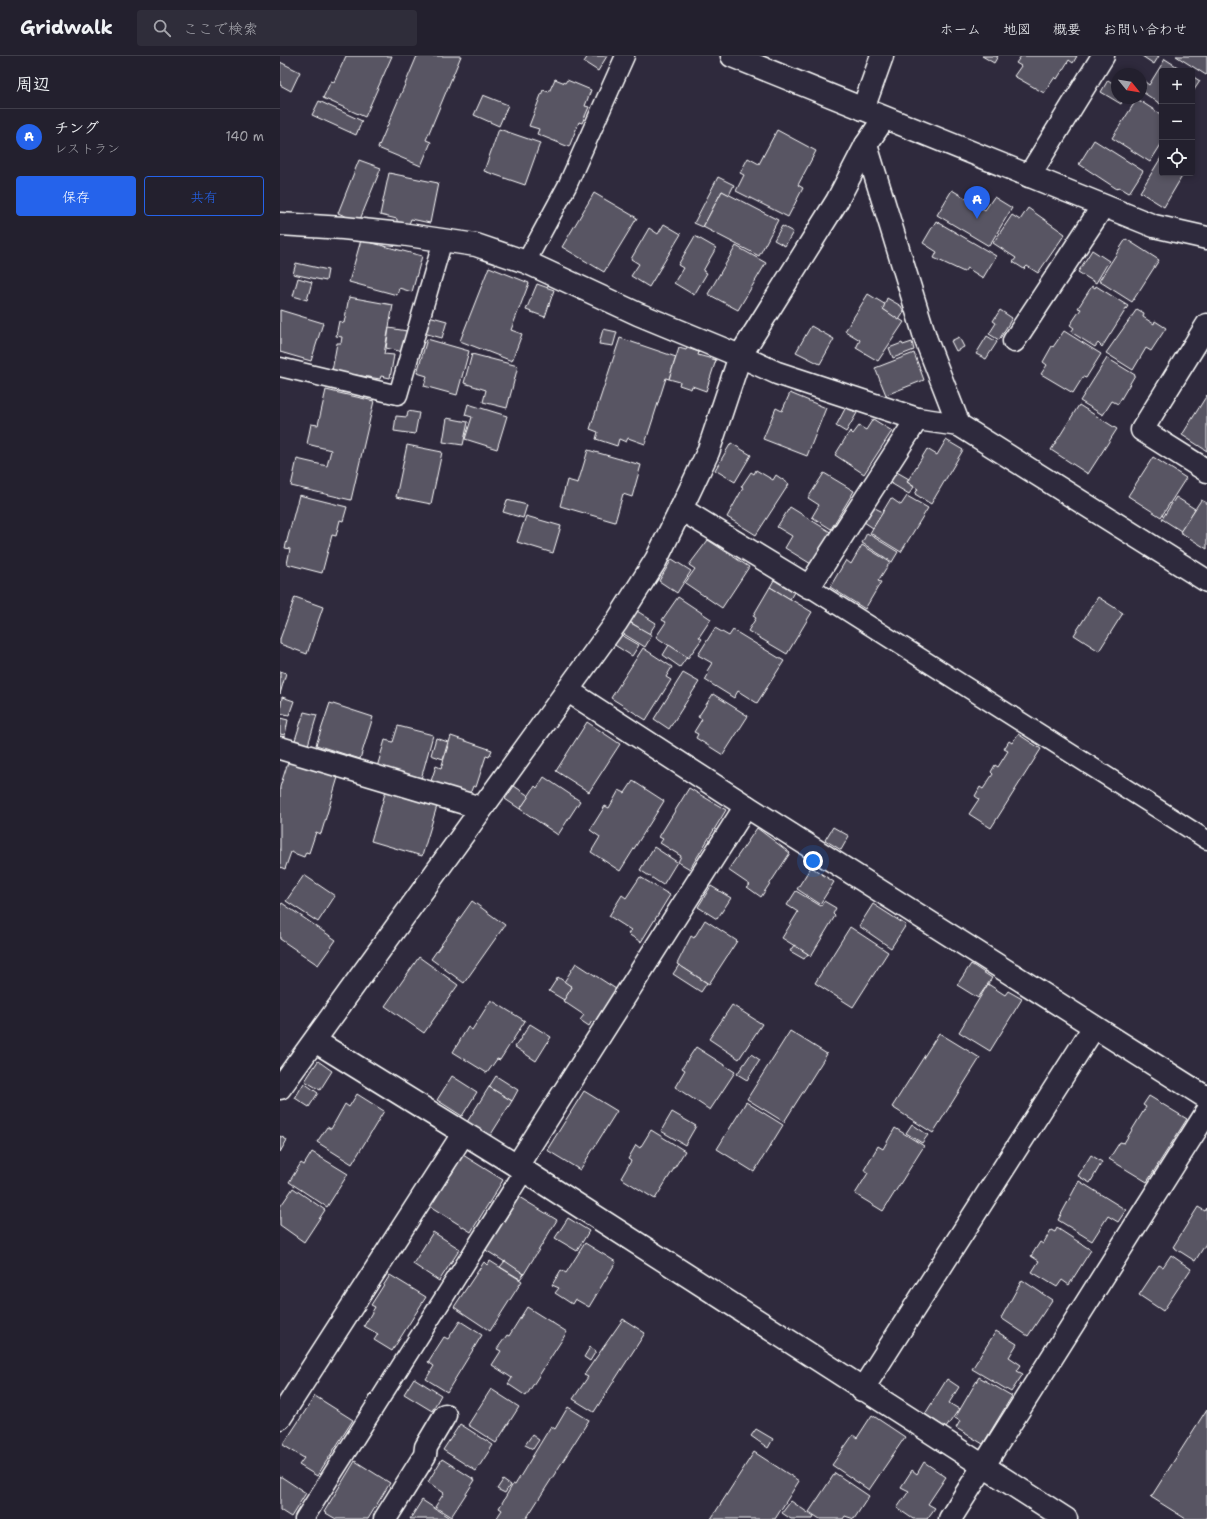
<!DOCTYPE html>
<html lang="ja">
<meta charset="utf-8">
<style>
body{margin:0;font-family:"Shantell Sans","Klee One",sans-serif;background:#2f2d3a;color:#f1f3f6}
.controls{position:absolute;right:12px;top:12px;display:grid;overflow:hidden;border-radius:4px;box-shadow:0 2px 6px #0003}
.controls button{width:36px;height:36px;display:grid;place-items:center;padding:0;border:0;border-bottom:1px solid #403e4a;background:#23202e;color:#f1f3f6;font:20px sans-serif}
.compass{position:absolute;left:831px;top:12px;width:36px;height:36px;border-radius:50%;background:#23202e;box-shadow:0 2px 6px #0003;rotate:120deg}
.you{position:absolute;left:533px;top:805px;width:14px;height:14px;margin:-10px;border:3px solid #fff;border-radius:50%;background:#1a73e8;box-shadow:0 0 0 6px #1a73e833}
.badge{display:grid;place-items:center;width:26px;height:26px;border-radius:50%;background:#2563eb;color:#fff;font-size:13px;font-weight:700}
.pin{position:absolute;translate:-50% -33px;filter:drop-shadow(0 1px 2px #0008)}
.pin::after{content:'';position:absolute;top:21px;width:14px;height:12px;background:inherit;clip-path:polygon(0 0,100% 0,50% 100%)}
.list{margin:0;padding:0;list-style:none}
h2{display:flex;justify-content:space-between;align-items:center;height:52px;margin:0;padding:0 16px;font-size:17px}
h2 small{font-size:13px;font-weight:400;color:#a3a3aa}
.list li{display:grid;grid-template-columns:26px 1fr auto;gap:12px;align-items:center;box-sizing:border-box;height:56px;padding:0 16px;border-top:1px solid #403e4a}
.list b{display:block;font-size:15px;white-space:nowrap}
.list p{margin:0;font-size:13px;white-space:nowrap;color:#a3a3aa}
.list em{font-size:13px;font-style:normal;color:#a3a3aa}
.actions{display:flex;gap:8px;padding:12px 16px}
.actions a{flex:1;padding:9px 0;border:1px solid #2563eb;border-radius:4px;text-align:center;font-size:14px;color:#2563eb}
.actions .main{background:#2563eb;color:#fff}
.icon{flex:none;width:22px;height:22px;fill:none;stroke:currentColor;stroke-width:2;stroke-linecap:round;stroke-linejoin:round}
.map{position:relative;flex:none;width:927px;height:1463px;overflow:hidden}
header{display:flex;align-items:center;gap:24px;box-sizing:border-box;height:56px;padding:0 20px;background:#23202e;border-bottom:1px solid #403e4a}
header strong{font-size:19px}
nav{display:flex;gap:22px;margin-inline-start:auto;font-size:14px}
.search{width:280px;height:36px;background:#2f2d3a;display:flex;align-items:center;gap:10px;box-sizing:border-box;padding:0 14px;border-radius:4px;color:#a3a3aa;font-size:15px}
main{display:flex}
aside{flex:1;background:#23202e}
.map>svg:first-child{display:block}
.building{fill:#595564;stroke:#fff}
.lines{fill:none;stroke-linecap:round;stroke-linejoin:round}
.service-casing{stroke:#fff;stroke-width:21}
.minor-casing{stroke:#fff;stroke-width:25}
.tertiary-casing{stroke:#fff;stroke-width:25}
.service{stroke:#2f2a3d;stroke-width:18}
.minor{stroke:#2f2a3d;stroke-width:22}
.tertiary{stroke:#2f2a3d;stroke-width:22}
</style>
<header>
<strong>Gridwalk</strong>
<div class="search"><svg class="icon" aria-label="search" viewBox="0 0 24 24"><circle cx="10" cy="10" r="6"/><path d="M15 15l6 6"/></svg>ここで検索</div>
<nav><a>ホーム</a><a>地図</a><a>概要</a><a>お問い合わせ</a></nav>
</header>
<main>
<aside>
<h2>周辺<small></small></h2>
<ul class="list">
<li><span class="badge">A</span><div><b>チング</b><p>レストラン</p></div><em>140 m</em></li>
</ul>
<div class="actions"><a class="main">保存</a><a>共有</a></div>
</aside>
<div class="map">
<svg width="927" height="1463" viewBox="0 0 927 1463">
<rect width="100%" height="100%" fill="#2f2a3d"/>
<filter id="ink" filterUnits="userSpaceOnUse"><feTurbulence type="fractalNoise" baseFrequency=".025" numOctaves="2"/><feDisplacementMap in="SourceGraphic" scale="8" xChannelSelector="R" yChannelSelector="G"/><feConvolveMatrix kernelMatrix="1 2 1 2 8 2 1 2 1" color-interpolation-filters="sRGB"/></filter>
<g filter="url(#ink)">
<!-- building -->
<g class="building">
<path d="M66,0h46l-27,61 -42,-19 8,-17 3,1z"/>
<path d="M137,0h44l-35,84 5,2 -10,24 -43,-18z"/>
<path d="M308,0h19l-9,15 -14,-9z"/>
<path d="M702,0h16l-4,7z"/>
<path d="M741,0h56l-4,7 -4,-3 -12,19 -2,-2 -11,16 -30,-17 7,-10 -5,-3z"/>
<path d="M862,0h17l-5,8z"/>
<path d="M896,0h31v18l-1,1z"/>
<path d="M885,3l19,12h-22v34l-21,-14v-6l3,-4 5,4z"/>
<path d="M0,6l20,10 -9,19 -11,-6z"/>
<path d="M912,20l8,5 -8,12z"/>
<path d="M275,23l10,4 2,-3 24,10 -6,16 4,1 -7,16 -3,-1 -10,25 -32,-13 2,-5 -10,-3 14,-36 6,2z"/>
<path d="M828,24l9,6v12h7l-3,6 -20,-12z"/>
<path d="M203,39l25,10 -9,21 -25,-11z"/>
<path d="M857,43l25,16v28l-12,19 -38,-24z"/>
<path d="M39,45l43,20 -6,14 -44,-20z"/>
<path d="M219,73l41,14 -15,42 -41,-14z"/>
<path d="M497,74l39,21 -18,34 5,3 -15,29 -52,-26 8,-16 -4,-2 8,-15 11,6z"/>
<path d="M814,84l49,31 -14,22 -10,-6 -2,2 -38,-25z"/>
<path d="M882,100v17h22l-20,34 -24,-15z"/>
<path d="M79,104l22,8 -22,54 -21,-9z"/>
<path d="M109,117l49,10 -8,40 -19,-4 -2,5 -12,-2v-3l-17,-4z"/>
<path d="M438,121l16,8 -5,10 -7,-4 -19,36 -9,-4z"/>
<path d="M672,134l33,20 9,-13 18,11 -23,38 -52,-31z"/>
<path d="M442,135l56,29 -19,36 -56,-29z"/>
<path d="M314,137l43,25 -33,54 -42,-25z"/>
<path d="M748,152l37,26 -27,39 -11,-7 -3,3 -11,-7 3,-4 -23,-15 19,-28 8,5z"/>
<path d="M656,165l60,35 -13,22 -16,-10 -3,4 -30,-14 3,-6 -14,-9z"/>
<path d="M384,168l17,10 -32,53 -18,-11 8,-12 -8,-5 18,-31 9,6z"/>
<path d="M502,170l11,6 -8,14 -11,-6z"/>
<path d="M415,180l21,12 -13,23 4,2 -13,22 -20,-12 9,-15 -5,-3z"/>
<path d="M846,183l33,21 -27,42 -33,-21z"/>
<path d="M81,184l61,16 -10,36 -13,-4 -2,7 -48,-13z"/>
<path d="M456,190l30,17 -28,47 -30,-16z"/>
<path d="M812,194l17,11 -13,22 -18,-11z"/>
<path d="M16,207l32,7 -2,11 -33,-7z"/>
<path d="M209,211l40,16 -18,47 11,4 -10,27 -52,-20z"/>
<path d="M18,222l14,4 -5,18 -14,-4z"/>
<path d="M257,228l17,6 -9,27 -19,-7z"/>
<path d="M812,230l3,2 1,-2 32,20 -26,41 -4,-4 -3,4 -24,-15 3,-4 -4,-3 11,-16 -3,-1z"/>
<path d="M588,238l18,11 -3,4 21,13 -26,39 -22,-13 4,-8 -15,-9z"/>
<path d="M69,241l44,8 -9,49 10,1 -4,23 -9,-2 -1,3 -48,-8 5,-28h4l1,-6 -6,-1 3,-15 5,2z"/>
<path d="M607,242l14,8 3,6 -5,8 -16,-11z"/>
<path d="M857,253l7,4 -1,4 11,7 1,-3 11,7 -15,23 -5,-3 -13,22 -27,-17z"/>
<path d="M0,254l43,13 -12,38 -31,-9z"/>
<path d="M720,254l12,8 -13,22 -10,-6 7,-11 -3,-2z"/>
<path d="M145,259l22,6 -5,17 -22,-6z"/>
<path d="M531,270l23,13 -14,25 -24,-12z"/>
<path d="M109,272l18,3 -4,21 -17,-4z"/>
<path d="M323,273l14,3 -4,14 -14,-2z"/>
<path d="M784,275l37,23 -15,24 -3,-1 -10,16 -32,-19 6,-9 -4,-3 9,-16 1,1z"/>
<path d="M707,280l10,6 -11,17 -10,-5z"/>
<path d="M679,281l5,10 -8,4 -5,-10z"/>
<path d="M340,282l56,19 -7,22 -3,-1 -21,66 -17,-6 -2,4 -7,-3 -2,7 -21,-7 2,-7 -8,-3z"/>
<path d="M147,283l42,12 -12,44 -33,-9 3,-10 -10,-3z"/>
<path d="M632,286l2,8 -21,8 -4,-10 13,-5 1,2z"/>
<path d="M399,292l7,2 1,-2 12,4 -1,3 18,5 -10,31 -14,-5 -1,3 -12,-4 1,-3 -11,-3z"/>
<path d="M634,297l10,27 -38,15 -11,-27z"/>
<path d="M192,298l46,12 -11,42 -24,-6 3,-12 -22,-7z"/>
<path d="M827,302l28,17 -17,29 -6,-3 -9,14 -23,-14z"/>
<path d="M46,334l48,11 -23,99 -60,-14 6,-27 30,7 4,-16 -24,-6 4,-20 7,1z"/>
<path d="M510,337l36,15 -19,48 -44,-17 13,-31 6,3z"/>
<path d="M927,339v56l-25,-16z"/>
<path d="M188,348l39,12 -10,33 -32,-10 7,-22 -7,-2z"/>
<path d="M799,349l38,24 -29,45 -37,-24z"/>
<path d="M566,351l11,6 -11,19 -10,-6z"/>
<path d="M128,355l11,2 -4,21 -21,-3 2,-15 11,1z"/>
<path d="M167,362l21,4 -5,23 -20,-3z"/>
<path d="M593,363l19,12 -28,43 -29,-19 15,-24 3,3 6,-8 7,4z"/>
<path d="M666,384l17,10 -32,54 -16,-10 3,-5 -11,-7 20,-33 10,6z"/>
<path d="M451,387l20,12 -16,27 -20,-12z"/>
<path d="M127,389l35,7 -11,52 -35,-7z"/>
<path d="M308,394l53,15 -9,32 -9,-3 -8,28 -55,-16 7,-26 11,3z"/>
<path d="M873,401l33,21 -25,39 -33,-21z"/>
<path d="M476,414l17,10 3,-5 13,9 -33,51 -29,-18 16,-29 -2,-1 10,-15 3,2z"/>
<path d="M615,415l14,8 -2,3 7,5 -5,7 -20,-12z"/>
<path d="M544,417l30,18 -23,38 -19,-12 7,-12 -11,-7z"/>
<path d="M19,439l48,12 -4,14 -3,-1 -4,16 -4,-1 -10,38 -35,-9 3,-15 -5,-1z"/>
<path d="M627,440l21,12 -27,44 -31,-19 21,-35 10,7z"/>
<path d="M896,441l19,12 -14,22 -19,-12z"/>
<path d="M227,444l20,5 -4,13 -20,-6z"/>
<path d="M921,444l6,3v46l-27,-17z"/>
<path d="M510,451l42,26 -16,34 -31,-19 7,-12 -15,-9z"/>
<path d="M593,451l10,5 -10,16 -9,-6z"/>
<path d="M246,460l35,10 -8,27 -36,-11z"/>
<path d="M587,477l31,19 -6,10 -30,-19z"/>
<path d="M428,484l41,27 -27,41 -37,-25 10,-14 -6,-4z"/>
<path d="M582,489l28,17 -12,19 3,1 -16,27 -35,-22 16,-27 5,4z"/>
<path d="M392,503l19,12 -14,22 -18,-12z"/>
<path d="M494,524l20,12 -4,7 -20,-12z"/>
<path d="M490,531l42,25 -25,42 -39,-23 8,-13 -3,-2z"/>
<path d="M15,541l28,10 -16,47 -27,-10v-5z"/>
<path d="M398,541l33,22 -12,18 3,2 -14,19 -32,-21 10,-15 -4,-2z"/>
<path d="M818,541l25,16 -24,38 -25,-16z"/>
<path d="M357,555l19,12 -7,11 -19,-12z"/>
<path d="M349,566l23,13 -7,12 -23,-14z"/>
<path d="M435,572l14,8 4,-6 51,31 -27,42 -19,-12 -4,7 -29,-18 4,-7 -2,-2 5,-8 -14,-8z"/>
<path d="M340,578l19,11 -7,11 -19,-12z"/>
<path d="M389,589l18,12 -7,10 -17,-12z"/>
<path d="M363,592l29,19 -6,10 5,3 -25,40 -35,-22z"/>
<path d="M0,615l6,2 -6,21z"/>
<path d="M403,617l16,9 -30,47 -15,-10z"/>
<path d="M433,638l35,22 -25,39 -27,-17 2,-4 -4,-2 8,-13 -4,-2z"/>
<path d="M2,641l12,4 -5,14 -9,-2z"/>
<path d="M50,647l43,14 -13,42 -44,-14z"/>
<path d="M24,656l13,3 -9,30 -13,-5z"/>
<path d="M0,662l8,2 -3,15 -5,-1z"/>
<path d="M307,666l33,22 -31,48 -33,-21z"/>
<path d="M118,670l35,9 -12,44 -44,-12 8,-27 8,2z"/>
<path d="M738,678l23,15 -50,79 -22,-14 10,-15 -4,-3 5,-9 3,2 10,-15 -2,-2 4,-7 3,2 10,-16 -4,-2 5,-8 3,2z"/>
<path d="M171,680l41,14 -3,7 -3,-1 -10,31 -3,-1 -3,8 -39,-13 5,-15 5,2z"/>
<path d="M156,682l12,4 -5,17 -12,-4z"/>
<path d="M9,703l50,15 -18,60 -5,-2 -7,21 -3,-1 -2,5 -13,-5 -6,17 -5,-2v-80z"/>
<path d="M264,721l36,24 -22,34 -38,-26 15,-23 2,2z"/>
<path d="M353,725l31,20 -44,70 -29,-19 9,-15 -10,-7 15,-24 4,2 10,-18 6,3z"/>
<path d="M234,730l15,10 -9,13 -15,-10z"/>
<path d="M409,732l37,22 -36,59 -12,-7 3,-6 -21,-13 3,-4 -4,-2z"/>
<path d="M106,734l51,16 -15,50 -51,-15z"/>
<path d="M553,771l16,9 -8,14 -16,-10z"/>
<path d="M477,772l33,25 -29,44 -14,-10 3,-2 -22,-15z"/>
<path d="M374,791l23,15 -14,23 -23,-15z"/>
<path d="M531,811l23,15 -14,22 -23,-15z"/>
<path d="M24,819l31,21 -17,26 -32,-21z"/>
<path d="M360,821l30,18 -29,47 -13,-8 3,-4 -22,-14 13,-21 4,3z"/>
<path d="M431,830l20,12 -14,21 -19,-12z"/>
<path d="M516,835l25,15 3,-5 12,7 -3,6 2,2 -24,40 -29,-18 16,-26 -11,-7z"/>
<path d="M192,845l33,24 -41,58 -33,-24z"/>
<path d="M2,847l54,37 -18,25 -38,-26v-33z"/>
<path d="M593,848l33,21 -15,23 -32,-22z"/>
<path d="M425,864l32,21 -28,43 -32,-20 14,-28 3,2z"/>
<path d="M570,871l38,25 -35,55 -38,-24z"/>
<path d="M514,889l14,9 -4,5 -14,-8z"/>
<path d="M139,901l39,28 -34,48 -39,-27z"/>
<path d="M296,907l40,26 -22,34 -2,-2 -3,5 -9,-6 4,-5 -21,-14 9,-14 -8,-5z"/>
<path d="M691,908l21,14 -14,20 -21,-13z"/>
<path d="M399,909l28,18 -6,9 -28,-18z"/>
<path d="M278,921l14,10 -8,13 -15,-9z"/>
<path d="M708,928l17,11 3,-4 14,8 -32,52 -31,-19z"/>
<path d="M211,944l34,21 -25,39 -3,-1 -10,14 -34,-21 15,-25 4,3z"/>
<path d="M452,949l30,19 -23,35 -30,-20z"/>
<path d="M250,968l21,13 -15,24 -21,-14z"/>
<path d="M510,975l37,23 -43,68 -37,-23z"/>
<path d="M659,977l41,25 -47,75 -41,-26z"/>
<path d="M416,991l39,25 -25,38 -35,-23 10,-17 -3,-2z"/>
<path d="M471,998l9,6 -13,20 -10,-6z"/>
<path d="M38,1005l14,10 -12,19 -15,-9z"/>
<path d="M172,1020l25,16 -15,24 -25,-16z"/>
<path d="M216,1020l22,14 -6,11 -23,-14z"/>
<path d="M24,1027l14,10 -9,14 -14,-9z"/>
<path d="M209,1031l23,14 -22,35 -23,-14z"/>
<path d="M304,1035l33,20 -37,59 -33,-20z"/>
<path d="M77,1038l27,17 -32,53 -35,-22 10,-15 4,2 14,-25 4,3z"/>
<path d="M869,1040l38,23 -40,63 -38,-23 11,-17 4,1 22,-36 -3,-2z"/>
<path d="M466,1046l37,23 -29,47 -37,-23z"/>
<path d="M392,1056l24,14 -11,19 -24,-14z"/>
<path d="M632,1068l16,11 -6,8 -16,-10z"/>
<path d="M615,1072l29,18 -41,65 -28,-17 13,-21 -4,-3 14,-24 5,3z"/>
<path d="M371,1074l34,21 -30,48 -34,-21 10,-17 -3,-2 8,-14 4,3z"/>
<path d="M0,1080l7,4 -7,12z"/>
<path d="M32,1096l36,22 -21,33 -38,-25 12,-19 3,2z"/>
<path d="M183,1099l40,25 -32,52 -43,-27 20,-32 3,2z"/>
<path d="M811,1099l11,7 -12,21 -12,-7z"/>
<path d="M799,1125l47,29 -8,12 -10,-6 -16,25 -34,-21z"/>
<path d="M13,1132l32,22 -21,32 -24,-17v-18z"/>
<path d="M239,1141l38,23 -33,54 -40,-25 17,-30 3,2z"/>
<path d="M918,1151l7,4 2,-3v34l-12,19 -22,-14z"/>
<path d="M288,1162l21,13 -12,20 -22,-13z"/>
<path d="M777,1172l34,22 -22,35 -7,-5 -5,7 -25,-15 7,-11 -8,-5 9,-14 3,2 8,-14 4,2z"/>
<path d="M153,1176l27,17 -21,32 -26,-17z"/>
<path d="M305,1187l31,19 -27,45 -14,-8 -3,5 -17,-11 4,-5 -7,-3 9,-15 5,3z"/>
<path d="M891,1199l20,14 -28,42 -24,-16 20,-30 4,2z"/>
<path d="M210,1205l32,20 -32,50 -36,-24 30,-45 3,3z"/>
<path d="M225,1205l19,13 -4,5 -20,-12z"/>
<path d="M110,1219l36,22 -34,54 -18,-11 4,-6 -14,-8 11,-19 -4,-2z"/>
<path d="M742,1224l30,20 -24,36 -27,-18z"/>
<path d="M247,1251l40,25 -41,64 -18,-12 4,-6 -20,-13 9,-14 -4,-2 10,-14 2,1z"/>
<path d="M343,1263l22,14 -51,79 -21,-13 15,-22 -4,-2z"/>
<path d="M180,1265l22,14 -35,57 -21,-13 8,-13 -6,-4 16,-25 4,2z"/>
<path d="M716,1275l21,13 -8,13 12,8 -4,6 6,3 -12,18 -39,-23z"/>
<path d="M310,1291l6,4 -6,10 -6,-4z"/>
<path d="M699,1321l33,19 -29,48 -27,-16 4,-7 -5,-3z"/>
<path d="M134,1322l27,17 -9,16 -28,-17z"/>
<path d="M667,1323l12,8 -10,16 10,6 -13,19 -21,-14z"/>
<path d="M211,1333l28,18 -23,36 -28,-18z"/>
<path d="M35,1340l38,24 -36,56 -18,-11 5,-7 -21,-13z"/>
<path d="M288,1351l21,13 -63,99h-30l6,-9 -3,-2 14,-24 2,1 36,-59 4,3z"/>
<path d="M927,1353v110h-21l-35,-22z"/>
<path d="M592,1359l33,22 -36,53 -37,-25 21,-30 4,3z"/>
<path d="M180,1368l33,21 -17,26 -33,-21z"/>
<path d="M476,1373l17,10 -5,9 -17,-12z"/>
<path d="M252,1379l7,5 -6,9 -8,-4z"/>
<path d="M474,1396l45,29 -24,38h-64z"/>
<path d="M162,1403l33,21 -24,37 -16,-10 9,-14 -16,-11z"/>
<path d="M75,1405l35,22 -22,36h-32l-12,-7z"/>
<path d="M644,1406l22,15 -18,27 7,4 -8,11h-14l-16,-11 12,-17 -8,-4 11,-17 5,4z"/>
<path d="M555,1417l34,23 -15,23 -9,-3 -2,3h-23l-11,-7z"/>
<path d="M0,1420l26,17 -15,24 -11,-7z"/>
<path d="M223,1424l7,5 -5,8 -8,-4z"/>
<path d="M142,1444l29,19h-41z"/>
<path d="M511,1445l23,16 -1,2h-22l-9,-6z"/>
</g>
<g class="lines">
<defs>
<g id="service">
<path d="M246,206l41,-76 58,-130"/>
<path d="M0,311l118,28 45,-155"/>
<path d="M529,531l398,253"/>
<path d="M24,1463l220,-348"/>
</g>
<g id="minor">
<path d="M583,53l19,-53"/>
<path d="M586,89l60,195 33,85 248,156"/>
<path d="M749,120l74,-120"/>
<path d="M0,168l63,4 58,6 75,11 50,17 112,52 102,42 37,17 140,46 42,6"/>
<path d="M927,269l-65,105 65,41"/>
<path d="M734,285l89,-135"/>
<path d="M401,453l128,78 108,-168"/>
<path d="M287,634l179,116 461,292"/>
<path d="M0,692l201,60"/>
<path d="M35,985l202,125 549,353"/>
<path d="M0,1032l336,-465 40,-63 25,-51 27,-57 32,-96 97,-155 29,-56 18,-27"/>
<path d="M237,1110l229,-360"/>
<path d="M582,1334l232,-363"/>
<path d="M0,1362l183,-284"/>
<path d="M105,1463l40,-64 1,-8 19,-32"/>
<path d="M670,1463l257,-407"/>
</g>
<path id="tertiary" d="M452,0l422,170 53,12"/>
</defs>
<!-- service casing -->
<use href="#service" class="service-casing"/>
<!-- minor casing -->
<use href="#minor" class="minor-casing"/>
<!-- tertiary casing -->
<use href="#tertiary" class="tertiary-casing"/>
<!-- service -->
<use href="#service" class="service"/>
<!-- minor -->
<use href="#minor" class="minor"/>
<!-- tertiary -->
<use href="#tertiary" class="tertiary"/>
</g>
</g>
</svg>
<div class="controls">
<button>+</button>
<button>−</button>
<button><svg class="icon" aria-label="locate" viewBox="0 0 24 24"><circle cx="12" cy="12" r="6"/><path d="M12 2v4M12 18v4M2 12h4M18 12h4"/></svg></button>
</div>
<svg class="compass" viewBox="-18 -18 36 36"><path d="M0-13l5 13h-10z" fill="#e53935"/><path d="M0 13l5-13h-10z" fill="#a3a3aa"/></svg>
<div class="you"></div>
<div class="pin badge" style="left:697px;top:163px">A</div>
</div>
</main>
